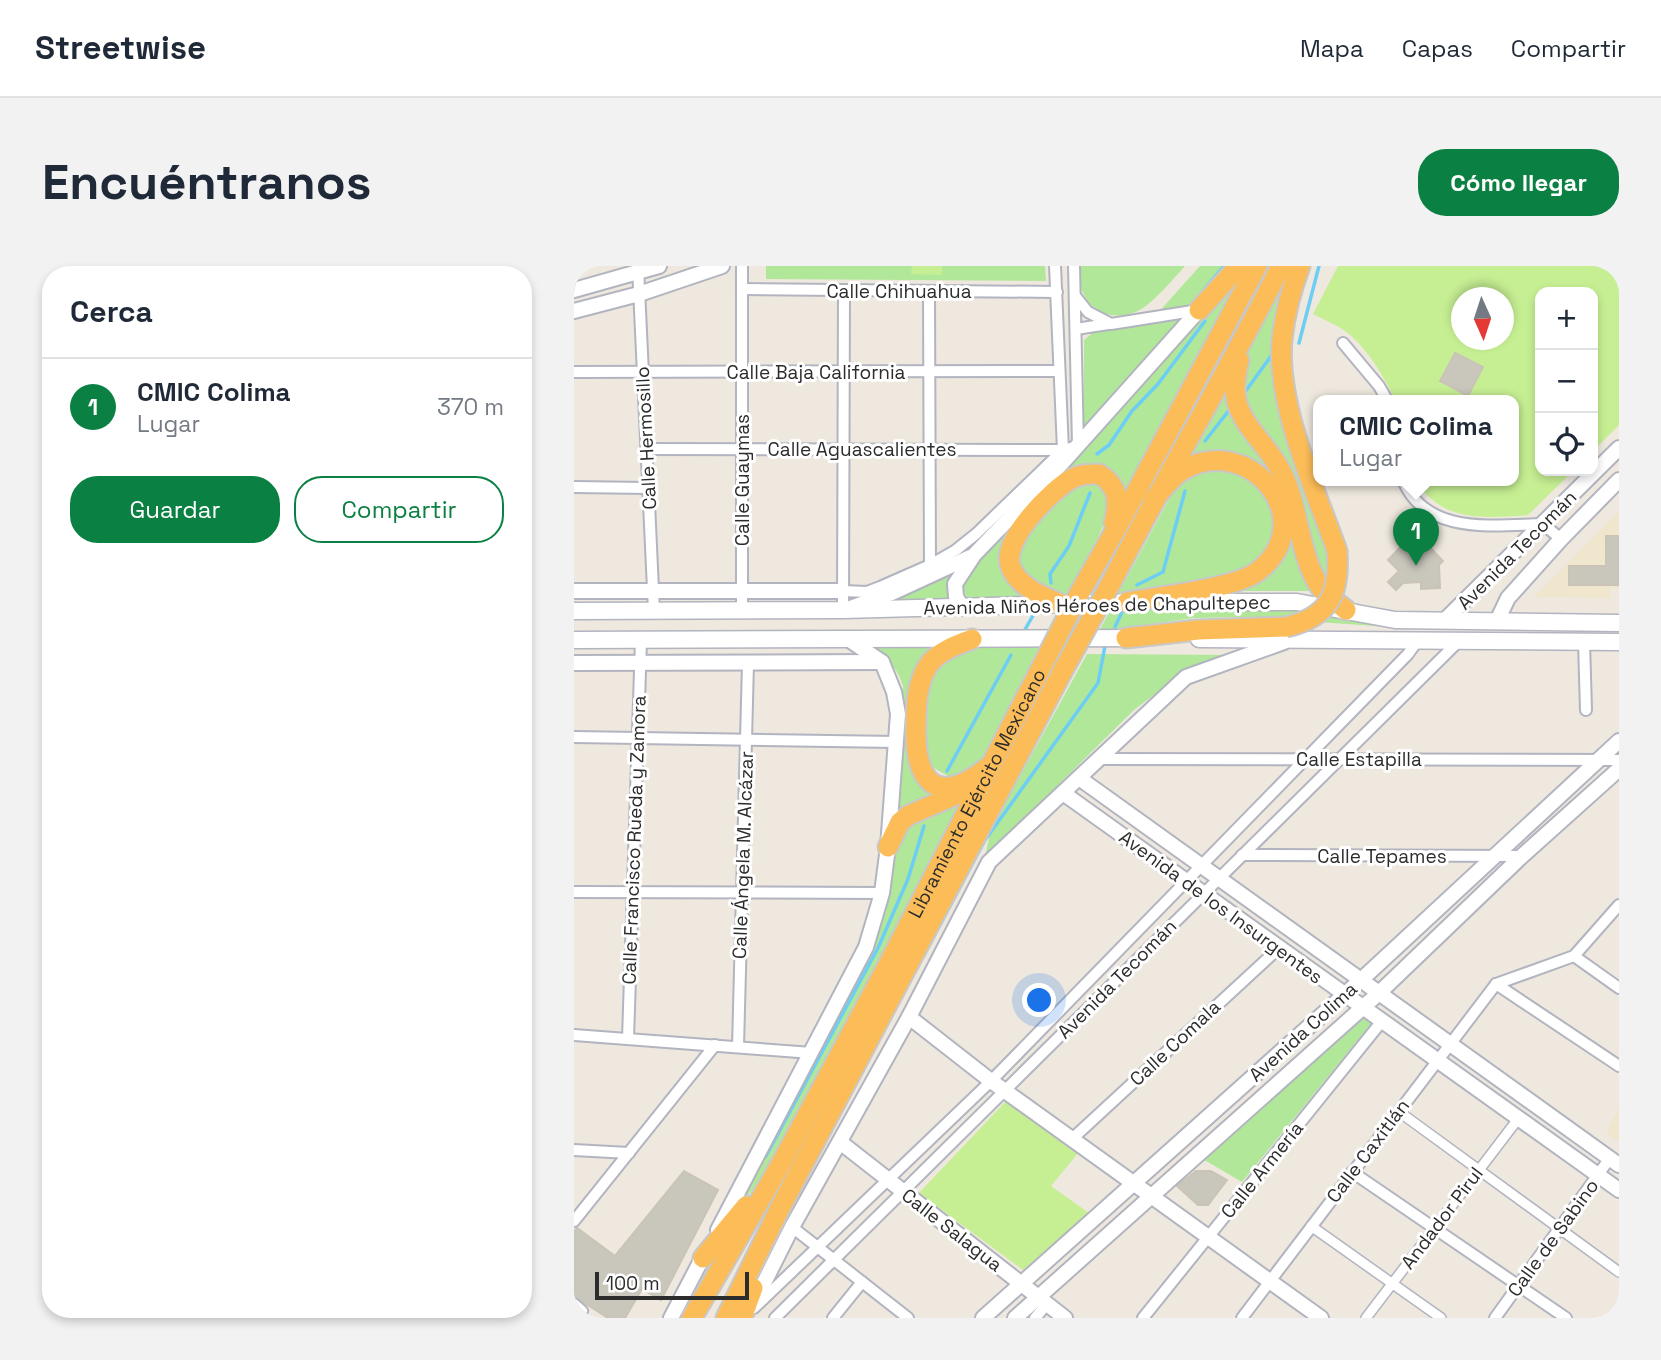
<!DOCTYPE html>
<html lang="es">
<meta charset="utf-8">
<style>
body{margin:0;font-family:"Space Grotesk",sans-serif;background:#f2f2f3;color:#1f2937}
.controls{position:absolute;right:21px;top:21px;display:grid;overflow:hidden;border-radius:14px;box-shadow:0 4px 10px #0003}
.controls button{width:63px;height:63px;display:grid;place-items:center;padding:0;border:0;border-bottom:2px solid #e0e1e3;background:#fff;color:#1f2937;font:35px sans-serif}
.compass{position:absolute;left:877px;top:21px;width:63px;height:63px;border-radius:50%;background:#fff;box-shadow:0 4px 10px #0003;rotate:177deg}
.scale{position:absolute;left:21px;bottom:18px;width:154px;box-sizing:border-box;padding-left:7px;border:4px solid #2c2c2c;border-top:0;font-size:19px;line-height:24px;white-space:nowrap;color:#2c2c2c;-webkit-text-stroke:5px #fff;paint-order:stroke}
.you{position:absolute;left:466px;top:735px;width:24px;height:24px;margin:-18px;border:5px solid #fff;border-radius:50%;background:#1a73e8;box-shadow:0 0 0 10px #1a73e833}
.badge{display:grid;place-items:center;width:46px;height:46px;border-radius:50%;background:#0b8043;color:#fff;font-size:23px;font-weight:700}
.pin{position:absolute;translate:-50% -58px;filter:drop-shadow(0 2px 4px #0008)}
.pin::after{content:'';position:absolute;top:37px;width:24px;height:21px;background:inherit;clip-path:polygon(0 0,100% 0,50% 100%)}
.popup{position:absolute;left:739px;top:129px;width:206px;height:91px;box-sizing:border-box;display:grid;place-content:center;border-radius:14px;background:#fff;filter:drop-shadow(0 2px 5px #0005);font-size:23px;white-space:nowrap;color:#747a83}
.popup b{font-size:26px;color:#1f2937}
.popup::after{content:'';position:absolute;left:50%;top:100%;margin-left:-14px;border:14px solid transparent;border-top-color:#fff}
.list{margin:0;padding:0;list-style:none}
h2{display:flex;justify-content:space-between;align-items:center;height:91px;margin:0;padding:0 28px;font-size:30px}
h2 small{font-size:23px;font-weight:400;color:#747a83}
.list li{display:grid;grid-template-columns:46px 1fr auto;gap:21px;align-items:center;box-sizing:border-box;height:98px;padding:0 28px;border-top:2px solid #e0e1e3}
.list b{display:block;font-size:26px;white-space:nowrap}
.list p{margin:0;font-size:23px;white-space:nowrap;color:#747a83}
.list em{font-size:23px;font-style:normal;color:#747a83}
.actions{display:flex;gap:14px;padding:21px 28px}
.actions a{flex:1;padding:16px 0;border:2px solid #0b8043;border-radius:28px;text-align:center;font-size:24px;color:#0b8043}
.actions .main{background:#0b8043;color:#fff}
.icon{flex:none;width:38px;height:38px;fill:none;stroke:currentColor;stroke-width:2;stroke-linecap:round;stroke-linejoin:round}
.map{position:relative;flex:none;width:1045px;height:1052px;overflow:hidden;border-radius:28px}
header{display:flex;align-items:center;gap:42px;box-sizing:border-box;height:98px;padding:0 35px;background:#fff;border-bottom:2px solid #e0e1e3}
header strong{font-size:33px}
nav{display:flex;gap:38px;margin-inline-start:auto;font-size:24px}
.intro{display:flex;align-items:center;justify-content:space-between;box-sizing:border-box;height:168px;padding:0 42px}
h1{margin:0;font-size:49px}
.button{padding:18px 32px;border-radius:28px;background:#0b8043;color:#fff;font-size:24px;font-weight:700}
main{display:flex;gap:42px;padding:0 42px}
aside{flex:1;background:#fff;border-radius:28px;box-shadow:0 4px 10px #0003}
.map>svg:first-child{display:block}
.education{fill:#f0e6cd}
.green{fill:#b1e798}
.pitch{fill:#c6ef93;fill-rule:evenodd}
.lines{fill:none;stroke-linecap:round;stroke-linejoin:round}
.stream{stroke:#6dcef5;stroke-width:3.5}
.building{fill:#c9c6bc;stroke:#cac4b7;stroke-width:2}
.pedestrian-casing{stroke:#b2b4c0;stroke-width:12}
.minor-casing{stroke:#b2b4c0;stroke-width:14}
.tertiary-casing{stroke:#b2b4c0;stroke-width:18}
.secondary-casing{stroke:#b2b4c0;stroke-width:19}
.trunk-casing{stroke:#c8c8c8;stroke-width:23}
.pedestrian{stroke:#fff;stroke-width:9}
.minor{stroke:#fff;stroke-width:10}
.tertiary{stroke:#fff;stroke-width:14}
.secondary{stroke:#fff;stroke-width:16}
.trunk{stroke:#fcbd59;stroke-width:19}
.trunk-bridge-casing{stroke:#c8c8c8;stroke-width:23;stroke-linecap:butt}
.trunk-bridge{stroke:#fcbd59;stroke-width:19}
.labels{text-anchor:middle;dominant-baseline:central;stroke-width:6;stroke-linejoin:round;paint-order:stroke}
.street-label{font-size:19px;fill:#2c2c2c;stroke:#fff}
</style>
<header>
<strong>Streetwise</strong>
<nav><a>Mapa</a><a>Capas</a><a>Compartir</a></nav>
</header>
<div class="intro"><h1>Encuéntranos</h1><a class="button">Cómo llegar</a></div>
<main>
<aside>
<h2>Cerca<small></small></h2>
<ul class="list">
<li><span class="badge">1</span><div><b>CMIC Colima</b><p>Lugar</p></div><em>370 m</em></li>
</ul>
<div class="actions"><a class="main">Guardar</a><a>Compartir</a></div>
</aside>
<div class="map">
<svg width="1045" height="1052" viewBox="0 0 1045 1052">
<rect width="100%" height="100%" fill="#eee8de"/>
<!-- education -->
<g class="education">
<path d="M1045,245v77h-9v10l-76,-1z"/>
<path d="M1045,842v34l-13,-9z"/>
</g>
<!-- green -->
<g class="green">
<path d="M192,0h279l1,15 -280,-2z"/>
<path d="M506,0h105c-12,13 -24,28 -38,39 -21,17 -52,14 -64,-12 -4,-8 -3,-18 -3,-27z"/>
<path d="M626,0h30l-37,42 -36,6z"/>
<path d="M673,0l-125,236 -28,-35 -91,79 30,51 -65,2 -6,-11 7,-19z"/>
<path d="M710,18l-8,46 47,198 7,35 -4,20 -75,-162 -11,-46 4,-17z"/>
<path d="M599,53l5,1 1,5 -90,102 -5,-2v-85l11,-9z"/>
<path d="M654,115l54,101 37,109h-104l62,-34 -7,-81 -90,-12z"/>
<path d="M631,201c11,2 29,0 38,5 6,3 11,11 16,16 31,32 10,69 -25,86l-116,20 58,-108z"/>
<path d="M511,213c10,4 22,8 24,21 3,21 -33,76 -44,97l-24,-9 -21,-16 -4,-23 47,-59z"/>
<path d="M380,303l-6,16 3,14h-53l-1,-2z"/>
<path d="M719,341l98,20 -148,-10 -49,1 -95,13 12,-22z"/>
<path d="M367,380l-32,109 45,35 -55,22 4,-126c-6,-20 -16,-27 -32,-38z"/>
<path d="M403,380l62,1 -58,114 -23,16 -10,-1 -16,-9 -7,-18 4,-63 3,-13 15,-16z"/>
<path d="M513,388l141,1 -47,19 -47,36 -149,147 6,-28z"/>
<path d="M396,527l-190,363 -47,58 141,-265 16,-59 6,-47 11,-20z"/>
<path d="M789,745l11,9 -132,162 -41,-24z"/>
</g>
<!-- pitch -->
<g class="pitch">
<path d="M338,0h30v9l-31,-1z"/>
<path d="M764,0h264l17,10v149l-26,26v-159h-53v179h33l-45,44c-45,3 -85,8 -113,-35h99v-80h-119c-11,-24 -30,-56 -53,-71 -9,-6 -20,-10 -29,-15zM888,32h42v42h-42z"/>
<path d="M434,833l71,53 -28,34 38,27 -66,57 -104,-77z"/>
</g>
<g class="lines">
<!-- stream -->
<g class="stream">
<path d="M629,25l21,-25"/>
<path d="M725,77l20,-77"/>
<path d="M671,126l29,-40"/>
<path d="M631,175l25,-32"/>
<path d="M523,188l12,-9 23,-34 26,-27 47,-63"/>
<path d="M477,317l-1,-9 19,-28 21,-53"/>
<path d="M563,319l26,-13 22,-81"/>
<path d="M541,361l7,-15"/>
<path d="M449,367l12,-21"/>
<path d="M373,505l64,-116"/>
<path d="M349,691l62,-117 113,-157 7,-37"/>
<path d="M188,893l4,-3 112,-208 30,-69 16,-53"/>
</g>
</g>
<!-- building -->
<g class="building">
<path d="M881,87l28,14 -15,29 -28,-15z"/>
<path d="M841,266l28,29 -4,4 1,23 -19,1v-7l-18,1 -7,7 -8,-8 11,-11 -11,-11z"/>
<path d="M1032,270h13v49h-50v-19h37z"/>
<path d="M110,905l34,19 -57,110 -19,-11 -17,29h-17l-34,-22v-64l3,-4 38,28z"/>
<path d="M622,905h15l16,9 -19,25h-10l-21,-19z"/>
</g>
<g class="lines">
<defs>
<g id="pedestrian">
<path d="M824,845l221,161"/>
<path d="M737,960l130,92"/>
<path d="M792,1052l152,-199"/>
</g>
<g id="minor">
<path d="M168,0v344"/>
<path d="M64,1l16,344"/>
<path d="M168,23l315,3"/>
<path d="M355,25l1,277"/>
<path d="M502,31l12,15 23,12 88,-14"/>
<path d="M502,63l32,-5"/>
<path d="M769,77l36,43 8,14"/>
<path d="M0,106l485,-1"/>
<path d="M72,183l417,1 15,-4 -4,-180"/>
<path d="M829,214c23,56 91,45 140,44l18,15"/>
<path d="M0,221l74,1"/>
<path d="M269,325l24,1 13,-5 50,-22 26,-15 20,-16 87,-84 -8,-184"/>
<path d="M269,344l1,-320"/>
<path d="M1010,376l2,68"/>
<path d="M0,471l323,5"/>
<path d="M525,493l520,1"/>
<path d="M668,589l280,1"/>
<path d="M0,626l308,1"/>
<path d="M1000,690l45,32"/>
<path d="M922,718l78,-28 45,-51"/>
<path d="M922,718l123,82"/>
<path d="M0,769l238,18"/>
<path d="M54,773l13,-399"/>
<path d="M164,781l10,-384"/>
<path d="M498,873l207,-191"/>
<path d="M0,884l55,3"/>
<path d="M778,906l214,146"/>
<path d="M0,955l141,-176"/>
<path d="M218,961l116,91"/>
<path d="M0,1038l8,7 -4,7"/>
<path d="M180,1042l237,-227 417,-427 10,-14"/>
<path d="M201,1052l684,-677"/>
<path d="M259,1052l29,-36"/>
<path d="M461,1052l12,-14"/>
<path d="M569,1052l239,-297"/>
<path d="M668,1052l254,-334"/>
<path d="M921,1052l115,-160"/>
</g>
<g id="tertiary">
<path d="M0,24l85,-24"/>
<path d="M0,45l65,-17 83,-28"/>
<path d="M0,325h269"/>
<path d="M276,342l42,-15 78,-36"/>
<path d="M389,342l-7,-11 -1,-13 19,-29 90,-94 135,-151"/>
<path d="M870,355l175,-173"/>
<path d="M923,355l11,-23 53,-59 58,-59"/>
<path d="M0,397l308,-1"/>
<path d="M505,512l540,387"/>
<path d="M489,527l556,397"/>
<path d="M335,751l82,64 330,237"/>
<path d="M266,876l225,176"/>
<path d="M144,964l148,-283 16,-54 6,-46 10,-133 -4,-22 -12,-30 -31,-21"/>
<path d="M181,1035l37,-74 117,-210 80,-155 197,-185 98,-35"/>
<path d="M97,1052l35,-67"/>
<path d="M409,1052l378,-338 258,-239"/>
<path d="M441,1052l364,-325 143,-137 97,-87"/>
</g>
<g id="secondary">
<path d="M594,336h129l98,18 224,3"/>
<path d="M0,345l269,-1 296,-8"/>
<path d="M625,373l420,3"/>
<path d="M0,374l565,-2"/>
</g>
<g id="trunk">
<path d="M726,0c-9,24 -15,47 -18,73 -6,66 33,150 55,212"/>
<path d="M625,44l40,-44"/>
<path d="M665,94c-3,14 -6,29 -2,43 8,26 32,44 44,68 19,35 18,94 44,122 6,6 14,11 21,17"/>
<path d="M536,319c55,-108 117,-211 171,-319"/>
<path d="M506,326l40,-70 137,-256"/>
<path d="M553,336c30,-5 108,-14 130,-30 66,-50 -6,-141 -74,-102 -11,6 -21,21 -30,30"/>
<path d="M489,339c-19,-8 -43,-17 -52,-37 -12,-26 41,-79 62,-90 9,-4 16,-4 26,-4 20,12 20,28 15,49"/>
<path d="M552,372l72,-8 88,-3"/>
<path d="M398,373c-15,6 -31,11 -42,24 -13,17 -14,41 -14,62 -2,58 21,83 72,42"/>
<path d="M314,581l12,-25 9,-7 56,-24"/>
<path d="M129,992l43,-52"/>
<path id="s1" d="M118,1052l90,-156 106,-197 152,-295"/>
<path d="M152,1052l53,-108 282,-536"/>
<path d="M168,1052l11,-30"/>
</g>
</defs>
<!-- pedestrian casing -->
<use href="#pedestrian" class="pedestrian-casing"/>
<!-- minor casing -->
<use href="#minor" class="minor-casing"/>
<!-- tertiary casing -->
<use href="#tertiary" class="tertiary-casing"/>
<!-- secondary casing -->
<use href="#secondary" class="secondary-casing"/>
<!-- trunk casing -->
<use href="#trunk" class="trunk-casing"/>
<!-- pedestrian -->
<use href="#pedestrian" class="pedestrian"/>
<!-- minor -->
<use href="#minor" class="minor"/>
<!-- tertiary -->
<use href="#tertiary" class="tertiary"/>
<!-- secondary -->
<use href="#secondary" class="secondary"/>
<!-- trunk -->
<use href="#trunk" class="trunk"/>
<defs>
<g id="trunk-bridge">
<path d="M712,361c44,-10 54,-34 51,-76"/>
<path d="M466,404l40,-78"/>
<path d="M487,408l49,-89"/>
</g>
</defs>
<!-- trunk-bridge casing -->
<use href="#trunk-bridge" class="trunk-bridge-casing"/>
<!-- trunk-bridge -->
<use href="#trunk-bridge" class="trunk-bridge"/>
</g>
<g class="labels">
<!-- street labels -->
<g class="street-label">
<text x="325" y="25">Calle Chihuahua</text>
<text x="242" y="106">Calle Baja California</text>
<text transform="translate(72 172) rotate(-93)">Calle Hermosillo</text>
<text x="288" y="183">Calle Aguascalientes</text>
<text transform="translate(168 214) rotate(-90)">Calle Guaymas</text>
<text transform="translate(943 284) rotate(-45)">Avenida Tecomán</text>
<text transform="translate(523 339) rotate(-1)">Avenida Niños Héroes de Chapultepec</text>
<text x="785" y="493">Calle Estapilla</text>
<text stroke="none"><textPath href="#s1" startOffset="597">Libramiento Ejército Mexicano</textPath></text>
<text transform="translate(60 574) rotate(-88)">Calle Francisco Rueda y Zamora</text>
<text transform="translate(169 589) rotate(-88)">Calle Ángela M. Alcázar</text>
<text x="808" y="590">Calle Tepames</text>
<text transform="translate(647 641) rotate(36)">Avenida de los Insurgentes</text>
<text transform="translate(543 713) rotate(-45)">Avenida Tecomán</text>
<text transform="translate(729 766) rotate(-42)">Avenida Colima</text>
<text transform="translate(601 777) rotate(-43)">Calle Comala</text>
<text transform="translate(794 885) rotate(-53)">Calle Caxitlán</text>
<text transform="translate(688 904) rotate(-51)">Calle Armería</text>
<text transform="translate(868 952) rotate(-53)">Andador Pirul</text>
<text transform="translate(378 964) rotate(38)">Calle Salagua</text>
<text transform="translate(979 972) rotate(-54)">Calle de Sabino</text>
</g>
</g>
</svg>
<div class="controls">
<button>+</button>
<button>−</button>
<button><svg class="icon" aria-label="locate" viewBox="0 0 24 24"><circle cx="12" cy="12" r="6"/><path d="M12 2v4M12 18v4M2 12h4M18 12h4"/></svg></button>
</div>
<svg class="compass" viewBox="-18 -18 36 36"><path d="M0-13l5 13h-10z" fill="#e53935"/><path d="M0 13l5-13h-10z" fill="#747a83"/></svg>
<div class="scale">100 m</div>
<div class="you"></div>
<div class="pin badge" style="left:842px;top:300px">1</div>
<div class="popup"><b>CMIC Colima</b>Lugar</div>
</div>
</main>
